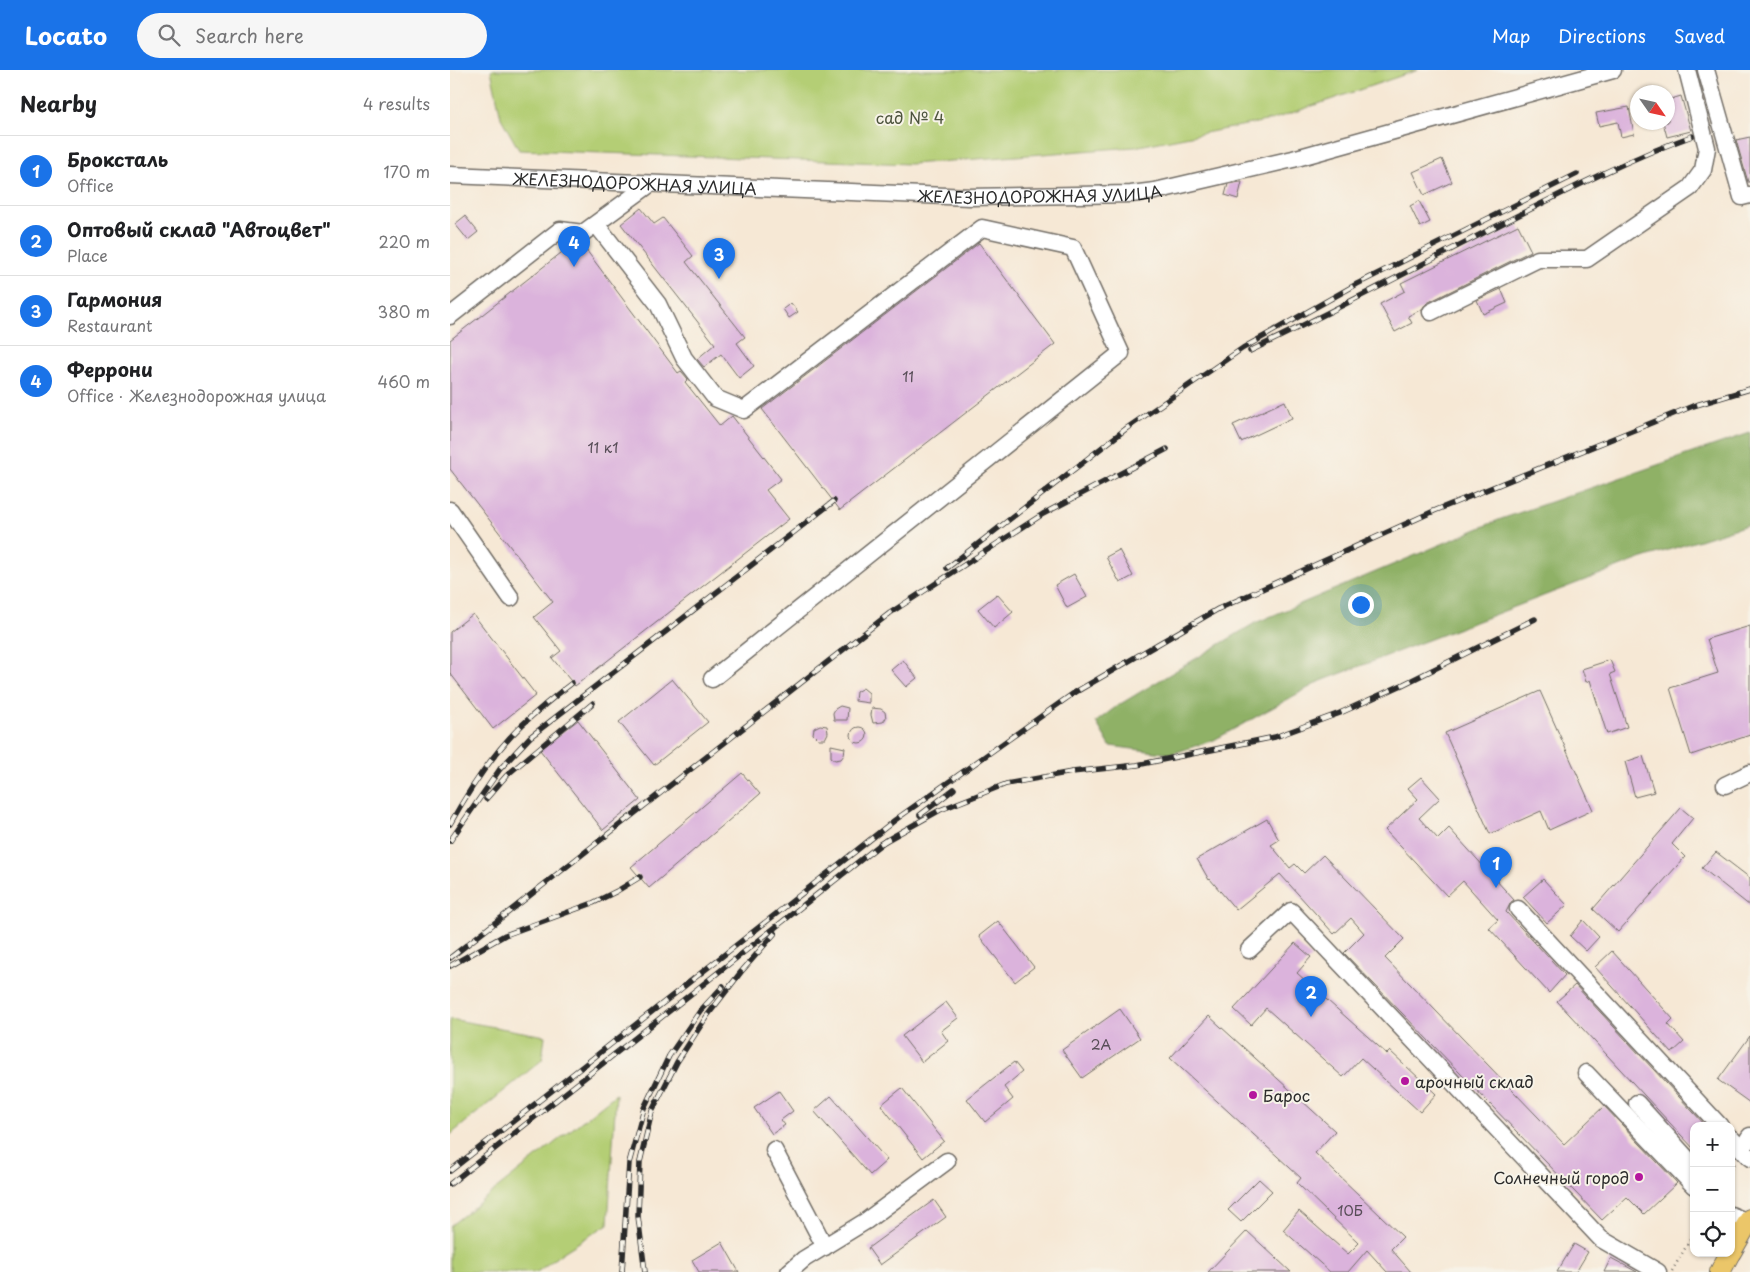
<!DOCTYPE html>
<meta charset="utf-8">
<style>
body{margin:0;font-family:"Playpen Sans",sans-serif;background:#f6f6f6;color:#202124}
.controls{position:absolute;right:15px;bottom:15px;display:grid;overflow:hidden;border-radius:10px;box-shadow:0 1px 4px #0004}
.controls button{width:45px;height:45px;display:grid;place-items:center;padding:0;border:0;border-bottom:1px solid #e0e0e0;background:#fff;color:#202124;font:25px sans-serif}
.compass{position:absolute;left:1180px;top:15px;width:45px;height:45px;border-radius:50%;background:#fff;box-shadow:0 1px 4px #0004;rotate:124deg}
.you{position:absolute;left:910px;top:534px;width:18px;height:18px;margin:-12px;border:4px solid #fff;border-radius:50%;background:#1a73e8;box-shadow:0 0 0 8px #1a73e833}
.badge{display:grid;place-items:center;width:32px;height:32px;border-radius:50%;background:#1a73e8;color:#fff;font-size:16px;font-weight:700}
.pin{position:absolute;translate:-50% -41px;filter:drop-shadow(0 1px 2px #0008)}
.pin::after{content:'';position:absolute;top:26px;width:18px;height:15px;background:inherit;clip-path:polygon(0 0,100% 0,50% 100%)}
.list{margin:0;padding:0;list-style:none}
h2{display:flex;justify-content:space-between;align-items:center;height:65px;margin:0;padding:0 20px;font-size:21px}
h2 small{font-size:16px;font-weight:400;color:#757577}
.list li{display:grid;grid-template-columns:32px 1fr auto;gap:15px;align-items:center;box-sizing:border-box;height:70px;padding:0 20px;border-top:1px solid #e0e0e0}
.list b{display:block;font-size:19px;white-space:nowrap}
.list p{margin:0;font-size:16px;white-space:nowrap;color:#757577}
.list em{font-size:16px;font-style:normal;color:#757577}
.icon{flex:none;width:28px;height:28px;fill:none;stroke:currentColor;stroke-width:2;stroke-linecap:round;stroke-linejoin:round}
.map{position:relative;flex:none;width:1300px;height:1202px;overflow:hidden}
header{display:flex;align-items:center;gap:30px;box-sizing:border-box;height:70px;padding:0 25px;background:#1a73e8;color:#fff}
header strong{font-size:24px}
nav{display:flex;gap:28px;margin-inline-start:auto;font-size:18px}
.search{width:350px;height:45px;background:#f6f6f6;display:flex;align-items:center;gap:12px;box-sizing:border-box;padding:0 18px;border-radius:28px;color:#757577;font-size:19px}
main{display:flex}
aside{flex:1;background:#fff}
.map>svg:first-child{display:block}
.green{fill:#b4ce74;stroke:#707c50}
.forest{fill:#8fb166;stroke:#5d6e48}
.building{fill:#dbb3dc}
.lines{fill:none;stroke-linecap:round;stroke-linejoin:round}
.minor-casing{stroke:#726d66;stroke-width:19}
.major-casing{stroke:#726d66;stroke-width:22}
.path{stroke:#726d66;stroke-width:2.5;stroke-dasharray:1 4;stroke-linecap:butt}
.minor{stroke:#fff;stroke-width:16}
.major{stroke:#ebc669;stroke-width:20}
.rail-casing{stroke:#2b2b2b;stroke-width:5.5}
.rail{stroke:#f7f3e8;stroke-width:4;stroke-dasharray:11;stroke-linecap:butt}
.poi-dot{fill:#b5179e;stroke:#f7f3e8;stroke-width:2}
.labels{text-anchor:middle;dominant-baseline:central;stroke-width:4;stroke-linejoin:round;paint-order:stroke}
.number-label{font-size:14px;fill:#574d57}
.park-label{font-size:16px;fill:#4d543d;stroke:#f7f3e8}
.street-label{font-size:16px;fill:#2b2b2b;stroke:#f7f3e8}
.poi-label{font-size:16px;fill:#2b2b2b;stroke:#f7f3e8;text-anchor:start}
</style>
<header>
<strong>Locato</strong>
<div class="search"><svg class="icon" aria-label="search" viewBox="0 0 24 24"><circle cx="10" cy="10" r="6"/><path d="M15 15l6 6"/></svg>Search here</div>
<nav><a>Map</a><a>Directions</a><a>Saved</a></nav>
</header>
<main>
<aside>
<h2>Nearby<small>4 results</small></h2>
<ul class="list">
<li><span class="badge">1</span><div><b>Броксталь</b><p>Office</p></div><em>170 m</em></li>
<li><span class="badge">2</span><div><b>Оптовый склад &quot;Автоцвет&quot;</b><p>Place</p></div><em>220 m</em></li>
<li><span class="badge">3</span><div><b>Гармония</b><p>Restaurant</p></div><em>380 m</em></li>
<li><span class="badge">4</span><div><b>Феррони</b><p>Office · Железнодорожная улица</p></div><em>460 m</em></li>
</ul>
</aside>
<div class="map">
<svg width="1300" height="1202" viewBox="0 0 1300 1202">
<rect width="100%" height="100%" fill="#f7f3e8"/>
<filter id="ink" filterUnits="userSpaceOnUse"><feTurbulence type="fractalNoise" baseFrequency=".02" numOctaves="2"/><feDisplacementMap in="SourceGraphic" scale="10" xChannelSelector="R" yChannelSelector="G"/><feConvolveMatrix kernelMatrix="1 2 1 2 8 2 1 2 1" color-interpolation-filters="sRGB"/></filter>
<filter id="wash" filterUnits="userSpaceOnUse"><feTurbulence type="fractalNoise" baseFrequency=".0096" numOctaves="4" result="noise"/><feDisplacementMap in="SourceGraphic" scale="20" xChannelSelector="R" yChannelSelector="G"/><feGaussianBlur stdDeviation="1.12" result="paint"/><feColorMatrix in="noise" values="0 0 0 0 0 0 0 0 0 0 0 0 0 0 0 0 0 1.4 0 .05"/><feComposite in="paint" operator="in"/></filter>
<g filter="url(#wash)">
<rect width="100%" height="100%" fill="#f6e8d5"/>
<!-- green -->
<g class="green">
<path d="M41,0h927l-147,50 -137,27 -223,17 -392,-14 -18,-32z"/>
<path d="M0,949l95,17 -3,24 -92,75z"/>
<path d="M166,1024l-8,130 -46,29 -25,19h-87v-46z"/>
</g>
<!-- forest -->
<path class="forest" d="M1300,363v91l-110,35 -319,122 -107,59 -43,14 -61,-8 -14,-24 21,-16 138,-83 246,-104z"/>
<g id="blocks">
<!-- building -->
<g class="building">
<path d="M1231,26l10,35 -24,6 -4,-15h5v-22z"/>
<path d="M1179,37l5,27 -13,3 -3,-15 -19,4 -3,-13z"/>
<path d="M1300,67v45h-2l-12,-42z"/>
<path d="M992,89l10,23 -28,13 -11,-23z"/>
<path d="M790,112h2l-4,17 -13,-4 3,-11z"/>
<path d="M969,131l11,21 -10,5 -10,-21z"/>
<path d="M191,138l13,16 9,-6 30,38 -7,6 59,75 -8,6 17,23 -15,12 -18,-24 -17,13 -7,-8 18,-15 -94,-120z"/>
<path d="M15,146l13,16 -10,8 -13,-16z"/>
<path d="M1068,155l13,26 -104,52 -5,6 -14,7 4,7 -17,9 -15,-28 25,-13 -4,-8z"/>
<path d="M125,172l6,1 97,130 3,-2 7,8 -3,3 35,44 12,-10 49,63 -15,11 23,29 -214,167 -23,-28 9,-7 -27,-34 19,-15 -103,-133v-129z"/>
<path d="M529,173l76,101 -215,166 -78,-101z"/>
<path d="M1051,219l6,14 -24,11 -6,-14z"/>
<path d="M341,233l7,9 -9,6 -6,-9z"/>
<path d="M835,331l7,17 -51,24 -8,-17z"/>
<path d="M669,480l14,26 -13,7 -14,-26z"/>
<path d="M624,504l13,23 -20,11 -12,-23z"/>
<path d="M547,524l16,18 -19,16 -16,-19z"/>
<path d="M23,544l63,81 -43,34 -43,-56v-41z"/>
<path d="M1300,556v109l-59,20 -21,-67 48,-15 -11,-34z"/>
<path d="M453,590l14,18 -11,9 -15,-17z"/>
<path d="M1160,590l5,12 -5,2 17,53 -20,7 -17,-54 -4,2 -4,-13z"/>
<path d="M222,609l36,43 -54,43 -35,-43z"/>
<path d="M413,618l6,5v10l-14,-2 1,-9z"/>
<path d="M1090,621l53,119 -44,20 -8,-19 -51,23 -45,-101z"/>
<path d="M390,636l8,2 -1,12h-13l-1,-7 2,-4z"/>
<path d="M422,638l9,1 4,3 1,6 -3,4 -10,1 -2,-8z"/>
<path d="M128,650l62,80 -37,30 -63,-80z"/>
<path d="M370,655l7,1 1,7 -3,6h-7l-5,-5 1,-6z"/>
<circle cx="409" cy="665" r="8"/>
<path d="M381,675l14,3 -1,7 -3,4 -6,1 -4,-3z"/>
<path d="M1193,686l11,36 -19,5 -10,-35z"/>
<path d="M292,703l18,21 -111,94 -18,-21z"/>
<path d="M971,707l19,21 -21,20 19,21 11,-11 65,72 -3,2 -5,10 59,63 -16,18 -60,-65 9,-8 -35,-39 -16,15 -62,-66 33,-31 -10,-11z"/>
<path d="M1231,738l12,10 -21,26 13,13 -67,75 -25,-23z"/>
<path d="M817,749l12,21 -8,5 19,23 5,-4 9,9 19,-18 81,84 -19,19 179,186 40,-38 73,77 -33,31 -17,-17 -25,23 -258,-267 20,-20 -13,-15 -17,16 -54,-60 -44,36 -26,-31 -1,1 -12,-21z"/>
<path d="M1266,782l34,26v28l-48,-38z"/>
<path d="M1093,809l24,26 -20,18 -24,-26z"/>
<path d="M1133,850l16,17 -13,14 -16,-15z"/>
<path d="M548,851l36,46 -19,15 -36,-46z"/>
<path d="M845,873l16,14 -14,16 90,81 3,-3 46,43 -16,18 -59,-54 -18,19 -77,-69 -15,17 -17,-16z"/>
<path d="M1162,881l61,68 -5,5 16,18 -12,11 -77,-86z"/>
<path d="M1125,915l131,141h-12v23l-137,-148z"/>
<path d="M496,932l12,16 -17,13 7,10 -26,21 -20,-26z"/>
<path d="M670,939l20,29 -58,40 -20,-28z"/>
<path d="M759,946l126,115 -20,22 88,84 -12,12 20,23h-24l-20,-22 -19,22h-18l-47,-42 16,-19 49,43 11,-11 -62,-60 4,-5 -131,-120z"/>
<path d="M1300,966v67l-32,-23z"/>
<path d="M564,992l8,10 -18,15 9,12 -28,23 -18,-23z"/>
<path d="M452,1018l42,53 -21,17 -42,-53z"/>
<path d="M329,1021l14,20 -12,9 4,5 -13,9 -18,-26z"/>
<path d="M381,1026l56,64 -17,15 -56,-64z"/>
<path d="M809,1109l13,12 -31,31 -13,-12z"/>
<path d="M484,1130l12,17 -66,48 -12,-17z"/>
<path d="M797,1161l44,41h-83z"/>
<path d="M272,1172l17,30h-40l-7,-12z"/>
<path d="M1124,1174l14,8 -12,20h-19z"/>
<path d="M1161,1188l26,14h-33z"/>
</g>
</g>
</g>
<g filter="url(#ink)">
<use href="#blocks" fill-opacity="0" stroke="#726d66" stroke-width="1"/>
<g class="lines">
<defs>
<g id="minor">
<path d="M1256,0l36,127 8,-2"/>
<path id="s1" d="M0,105l520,22 161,-3 24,-3 138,-32 320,-89"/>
<path d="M146,154l62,80 26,54 31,40 29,12 238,-182 91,20 48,105 -409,326"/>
<path d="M981,242l107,-53h49l103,-71 13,-18 4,-22 -20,-78"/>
<path d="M0,246l110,-86 23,3 67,-49"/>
<path d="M0,440l61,88"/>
<path d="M1275,715l25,-12"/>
<path d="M1068,839l202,217"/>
<path d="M799,880l42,-39 310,328 57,33"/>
<path d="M1136,1003l108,113"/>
<path d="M1187,1033l57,63"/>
<path d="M1281,1068l19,20"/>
<path d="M1292,1079l8,-13"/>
<path d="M324,1080l51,97"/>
<path d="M1281,1145l19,8"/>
<path d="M339,1202l15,-13 62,-38 81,-60"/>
</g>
<g id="major">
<path d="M1281,1182l19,-33"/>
<path d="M1270,1202l10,-19"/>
</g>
</defs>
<!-- minor casing -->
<use href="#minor" class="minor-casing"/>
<!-- major casing -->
<use href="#major" class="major-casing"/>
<!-- path -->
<g class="path">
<path d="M1281,1099l4,-8"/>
<path d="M1222,1201l22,-38"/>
</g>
<!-- minor -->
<use href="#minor" class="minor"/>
<!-- major -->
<use href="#major" class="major"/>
<defs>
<g id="rail">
<path d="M800,281c87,-41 171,-87 257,-130 61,-31 121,-62 185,-85"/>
<path d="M497,498l180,-140 116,-80 114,-64 220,-110"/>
<path d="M36,729l21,-24 86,-72"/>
<path d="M470,745l34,-26"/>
<path d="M0,754c19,-34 44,-72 72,-99 16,-15 33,-29 50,-42"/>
<path d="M0,771l50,-72 30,-32 304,-236"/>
<path d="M430,774l60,-34 66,-26 66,-12 65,-7 138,-28 65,-24 62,-28 133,-66"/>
<path d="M0,888l440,-345 153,-99 124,-65"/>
<path d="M0,896l55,-31 88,-32 24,-12 23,-14"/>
<path d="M0,1101l445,-351 179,-127 144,-84 216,-98 259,-105 57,-17"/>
<path d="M0,1114l436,-344"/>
<path d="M172,1202l7,-109 15,-55 25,-52 31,-45 23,-25"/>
<path d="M195,1202l-7,-56 2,-54 12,-51 25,-49 30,-46 34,-44 34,-39"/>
</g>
</defs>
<!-- rail casing -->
<use href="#rail" class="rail-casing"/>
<!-- rail -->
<use href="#rail" class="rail"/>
</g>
</g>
<!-- markers -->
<g class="poi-dot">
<circle cx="955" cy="1011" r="5"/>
<circle cx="803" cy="1025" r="5"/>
<circle cx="1189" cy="1107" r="5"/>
</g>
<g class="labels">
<!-- number labels -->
<g class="number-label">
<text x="458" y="306">11</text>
<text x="153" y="377">11 к1</text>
<text x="651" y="974">2А</text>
<text x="900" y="1140">10Б</text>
</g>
<!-- park labels -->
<g class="park-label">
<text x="460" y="47">сад № 4</text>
</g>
<!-- street labels -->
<g class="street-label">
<text stroke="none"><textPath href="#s1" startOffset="185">ЖЕЛЕЗНОДОРОЖНАЯ УЛИЦА</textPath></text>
<text stroke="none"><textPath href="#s1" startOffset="590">ЖЕЛЕЗНОДОРОЖНАЯ УЛИЦА</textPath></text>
</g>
<!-- poi labels -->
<g class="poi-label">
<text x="965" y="1011">арочный склад</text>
<text x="813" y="1025">Барос</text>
<text x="1179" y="1107" text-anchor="end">Солнечный город</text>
</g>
</g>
</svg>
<div class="controls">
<button>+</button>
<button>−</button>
<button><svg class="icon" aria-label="locate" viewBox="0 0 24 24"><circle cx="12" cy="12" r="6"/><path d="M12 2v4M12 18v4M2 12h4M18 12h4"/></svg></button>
</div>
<svg class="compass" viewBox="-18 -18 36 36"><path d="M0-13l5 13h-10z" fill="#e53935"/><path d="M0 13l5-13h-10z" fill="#757577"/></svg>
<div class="you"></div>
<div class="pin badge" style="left:1046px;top:818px">1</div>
<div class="pin badge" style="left:861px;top:947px">2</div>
<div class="pin badge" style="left:269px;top:209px">3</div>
<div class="pin badge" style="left:124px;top:197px">4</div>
</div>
</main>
